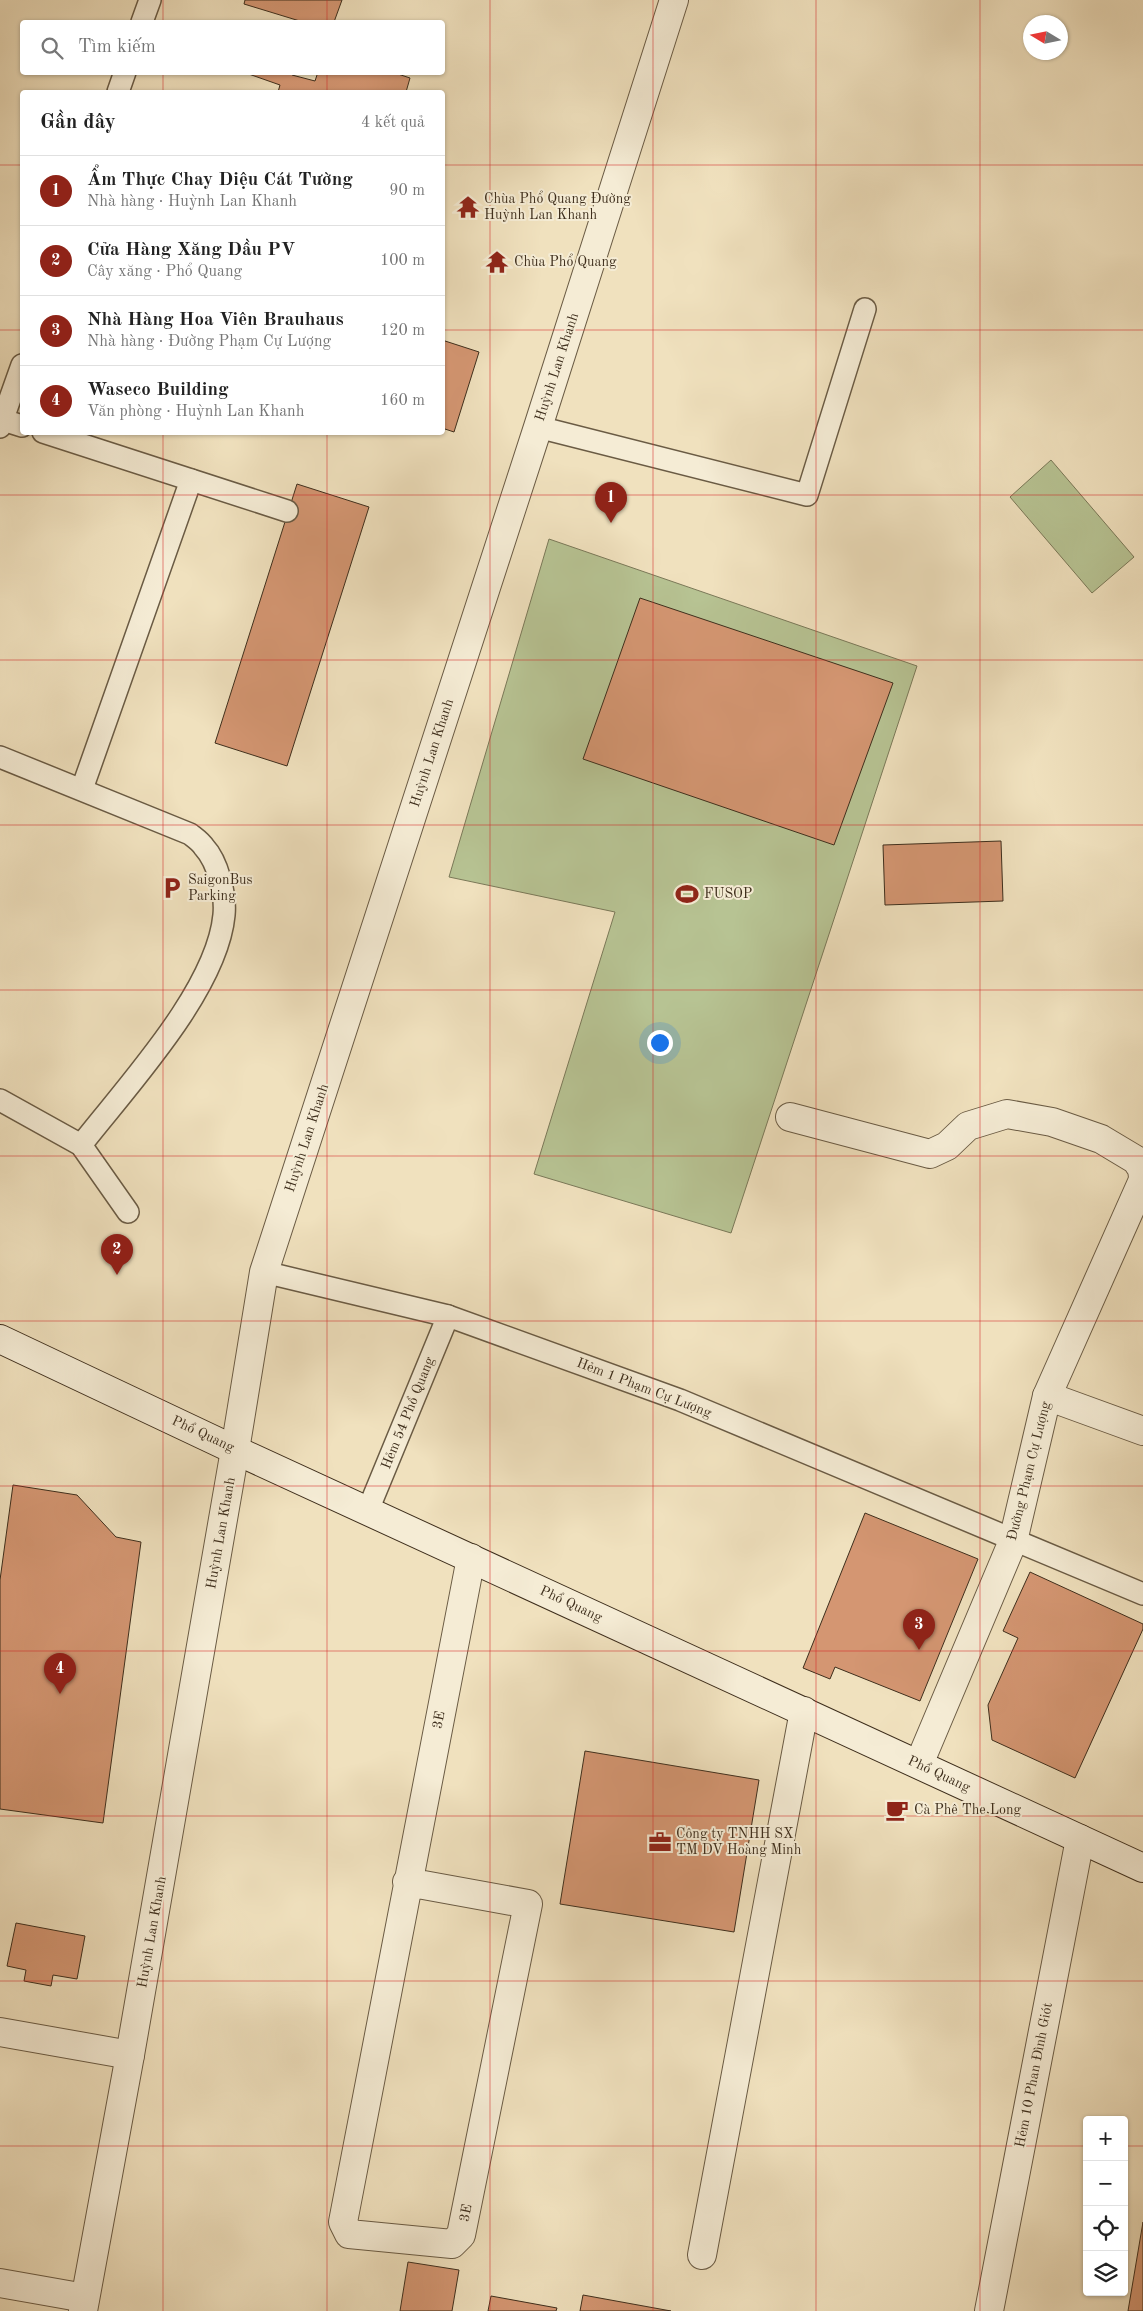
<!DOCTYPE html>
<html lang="vi">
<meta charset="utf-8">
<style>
body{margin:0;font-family:"Old Standard TT",serif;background:#f6f6f6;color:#222}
.controls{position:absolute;right:15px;bottom:15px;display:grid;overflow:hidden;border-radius:5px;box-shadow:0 1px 4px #0004}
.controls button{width:45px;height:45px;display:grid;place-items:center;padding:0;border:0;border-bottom:1px solid #e0e0e0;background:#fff;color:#222;font:25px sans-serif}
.compass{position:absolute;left:1023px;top:15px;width:45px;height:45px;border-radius:50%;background:#fff;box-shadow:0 1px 4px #0004;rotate:280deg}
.you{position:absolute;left:659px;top:1042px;width:18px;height:18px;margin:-12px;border:4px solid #fff;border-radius:50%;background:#1a73e8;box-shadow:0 0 0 8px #1a73e833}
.badge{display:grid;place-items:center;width:32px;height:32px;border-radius:50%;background:#8f2418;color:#fff;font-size:16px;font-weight:700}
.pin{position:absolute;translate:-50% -41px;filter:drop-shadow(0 1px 2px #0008)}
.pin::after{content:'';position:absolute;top:26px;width:18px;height:15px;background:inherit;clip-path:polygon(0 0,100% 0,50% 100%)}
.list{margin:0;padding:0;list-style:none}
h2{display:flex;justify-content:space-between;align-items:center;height:65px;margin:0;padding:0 20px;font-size:21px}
h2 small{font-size:16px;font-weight:400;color:#767676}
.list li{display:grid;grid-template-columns:32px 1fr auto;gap:15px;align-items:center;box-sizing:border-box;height:70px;padding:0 20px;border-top:1px solid #e0e0e0}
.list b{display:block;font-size:19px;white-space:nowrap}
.list p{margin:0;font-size:16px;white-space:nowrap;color:#767676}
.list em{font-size:16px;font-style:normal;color:#767676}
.icon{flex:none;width:28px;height:28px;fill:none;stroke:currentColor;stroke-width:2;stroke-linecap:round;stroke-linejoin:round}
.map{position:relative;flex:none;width:1143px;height:2311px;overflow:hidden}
.search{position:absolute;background:#fff;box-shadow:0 1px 4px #0004;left:20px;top:20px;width:425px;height:55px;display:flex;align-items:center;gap:12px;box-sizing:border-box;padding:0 18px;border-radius:5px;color:#767676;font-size:19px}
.panel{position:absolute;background:#fff;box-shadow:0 1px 4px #0004;left:20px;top:90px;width:425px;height:345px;border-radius:5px}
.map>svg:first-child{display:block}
.green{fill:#b7c393;stroke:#7a7858}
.building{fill:#d49672;stroke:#3e2e1c}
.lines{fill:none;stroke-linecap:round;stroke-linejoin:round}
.lane-casing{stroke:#6a5b44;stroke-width:24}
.street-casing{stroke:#6a5b44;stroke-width:30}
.secondary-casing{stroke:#3e2e1c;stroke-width:30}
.lane{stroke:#f5ecd5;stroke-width:21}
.street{stroke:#f5ecd5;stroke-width:28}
.secondary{stroke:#f5ecd5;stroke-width:28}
.grid{fill:none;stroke:#d62828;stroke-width:1;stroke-opacity:0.55}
.labels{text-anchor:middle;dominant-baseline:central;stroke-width:4;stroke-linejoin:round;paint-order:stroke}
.poi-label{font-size:14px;fill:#3e2e1c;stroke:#f5ecd5;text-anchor:start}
.street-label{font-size:14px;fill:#3e2e1c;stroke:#f5ecd5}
</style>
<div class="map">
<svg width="1143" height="2311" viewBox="0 0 1143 2311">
<rect width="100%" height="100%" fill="#f0e1be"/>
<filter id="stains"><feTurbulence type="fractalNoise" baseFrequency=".004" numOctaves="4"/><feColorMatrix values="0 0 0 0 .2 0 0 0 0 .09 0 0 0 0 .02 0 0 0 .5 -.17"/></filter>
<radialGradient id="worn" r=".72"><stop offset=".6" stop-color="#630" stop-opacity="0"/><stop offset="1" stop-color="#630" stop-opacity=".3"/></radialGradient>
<!-- green -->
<g class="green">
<path d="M1051,460l83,97 -42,36 -82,-96z"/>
<path d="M549,539l368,127 -186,567 -197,-59 81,-262 -166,-35z"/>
</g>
<!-- building -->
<g class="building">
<path d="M245,0h97l-8,22h-31l-59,-18z"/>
<path d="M243,72h50l-1,3 23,6 3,-9h74l18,6 -4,14h-128l2,-7z"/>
<path d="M442,340l37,12 -25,80 -12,-4z"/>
<path d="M297,484l72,23 -82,259 -72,-23z"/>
<path d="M640,598l253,85 -59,162 -251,-86z"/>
<path d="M1001,841l2,60 -118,4 -2,-60z"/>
<path d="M13,1485l64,10 39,42 25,5 -38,281 -103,-14v-229z"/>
<path d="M865,1513l113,46 -58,142 -85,-34 -5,12 -27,-11z"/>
<path d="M1030,1572l113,52v5l-68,149 -83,-38 -4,-35 30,-67 -15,-7z"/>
<path d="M585,1751l174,29 -25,152 -174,-28z"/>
<path d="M16,1923l69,13 -8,43 -24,-4 -2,11 -27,-5 2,-11 -19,-4z"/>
<path d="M1143,2222v89h-15z"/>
<path d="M408,2262l51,8 -7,41h-52z"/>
<path d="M583,2295l88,16h-91z"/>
<path d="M491,2296l66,12 -1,3h-68z"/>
</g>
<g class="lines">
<defs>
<g id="lane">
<path d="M142,22l8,-22"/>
<path d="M118,92l7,-20"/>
<path d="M3,420l19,6"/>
<path d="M0,427l22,-62"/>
<path d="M538,427l269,68 58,-186"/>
<path d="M43,432l244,79"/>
<path d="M0,757l190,77c5,4 11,8 14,13 14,15 22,48 20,68 -7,75 -97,171 -143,230"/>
<path d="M82,789l109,-309"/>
<path d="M0,1100l81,45 47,67"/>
<path d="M264,1272l184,44 232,84 463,194"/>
<path d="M368,1510l80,-194"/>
</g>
<g id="street">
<path d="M790,1117l140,37 17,-8 21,-20 39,-12 45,8 49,17 35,21 6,9 1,8"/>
<path d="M1047,1396l96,35"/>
<path d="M919,1764l94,-223 34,-145 96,-216"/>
<path d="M407,1882l121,22 -67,331 -9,9 -103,-10 -6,-12 128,-664"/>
<path d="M0,2032l130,23"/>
<path d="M702,2255l102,-544"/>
<path d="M0,2283l85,15"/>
<path d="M83,2311l47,-256 105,-605 29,-178 274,-845 136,-427"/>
<path d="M989,2311l91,-472"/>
</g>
<path id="secondary" d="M0,1339l235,111 908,418"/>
</defs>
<!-- lane casing -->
<use href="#lane" class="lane-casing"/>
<!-- street casing -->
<use href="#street" class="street-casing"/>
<!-- secondary casing -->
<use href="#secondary" class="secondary-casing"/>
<!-- lane -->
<use href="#lane" class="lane"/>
<!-- street -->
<use href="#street" class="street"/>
<!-- secondary -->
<use href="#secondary" class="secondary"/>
</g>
<!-- grid -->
<path class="grid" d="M163,0v22M327,0v22M490,0v2311M653,0v2311M816,0v2311M980,0v2311M163,72v20M327,72v20M0,165h22M442,165h701M0,330h22M442,330h701M163,432v1879M327,432v1879M0,495h1143M0,660h1143M0,825h1143M0,990h1143M0,1156h1143M0,1321h1143M0,1486h1143M0,1651h1143M0,1816h1143M0,1981h1143M0,2146h1087M1124,2146h19"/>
<!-- icons -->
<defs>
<symbol id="temple-bare" viewBox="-9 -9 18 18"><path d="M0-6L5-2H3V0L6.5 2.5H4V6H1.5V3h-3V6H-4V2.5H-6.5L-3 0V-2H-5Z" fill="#8f2418" stroke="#f5ecd5" stroke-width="2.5" paint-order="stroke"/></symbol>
<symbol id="parking-bare" viewBox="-9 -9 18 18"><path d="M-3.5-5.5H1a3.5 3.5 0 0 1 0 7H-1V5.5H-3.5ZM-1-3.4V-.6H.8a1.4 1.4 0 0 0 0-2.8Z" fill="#8f2418" stroke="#f5ecd5" stroke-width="2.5" paint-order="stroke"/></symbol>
<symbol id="stadium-bare" viewBox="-9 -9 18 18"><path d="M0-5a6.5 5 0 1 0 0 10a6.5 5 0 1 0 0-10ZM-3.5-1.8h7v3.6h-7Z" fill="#8f2418" stroke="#f5ecd5" stroke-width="2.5" paint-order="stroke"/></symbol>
<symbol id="cafe-bare" viewBox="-9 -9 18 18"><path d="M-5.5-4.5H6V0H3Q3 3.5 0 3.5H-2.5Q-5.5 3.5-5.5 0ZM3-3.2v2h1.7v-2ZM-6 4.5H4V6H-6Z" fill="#8f2418" stroke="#f5ecd5" stroke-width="2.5" paint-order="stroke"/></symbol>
<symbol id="office-bare" viewBox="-9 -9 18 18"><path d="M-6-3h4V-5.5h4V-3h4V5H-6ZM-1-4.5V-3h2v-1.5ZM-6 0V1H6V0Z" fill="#8f2418" stroke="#f5ecd5" stroke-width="2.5" paint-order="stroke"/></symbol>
</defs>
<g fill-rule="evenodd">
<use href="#temple-bare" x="452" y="191" width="32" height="32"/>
<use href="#temple-bare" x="481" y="246" width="32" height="32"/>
<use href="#parking-bare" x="156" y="872" width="32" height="32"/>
<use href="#stadium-bare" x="671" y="878" width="32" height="32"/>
<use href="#cafe-bare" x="881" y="1794" width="32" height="32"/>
<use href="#office-bare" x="644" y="1826" width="32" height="32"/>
</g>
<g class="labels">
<!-- poi labels -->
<g class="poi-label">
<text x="484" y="199">Chùa Phổ Quang Đường<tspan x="484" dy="16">Huỳnh Lan Khanh</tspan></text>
<text x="514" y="262">Chùa Phổ Quang</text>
<text x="188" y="880">SaigonBus<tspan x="188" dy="16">Parking</tspan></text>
<text x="704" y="894">FUSOP</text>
<text x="914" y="1810">Cà Phê The Long</text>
<text x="676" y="1834">Công ty TNHH SX<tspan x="676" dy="16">TM DV Hoàng Minh</tspan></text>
</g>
<!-- street labels -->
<g class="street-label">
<text transform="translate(557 367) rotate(-72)">Huỳnh Lan Khanh</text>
<text transform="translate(432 753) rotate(-72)">Huỳnh Lan Khanh</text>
<text transform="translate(307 1138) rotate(-72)">Huỳnh Lan Khanh</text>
<text transform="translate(644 1388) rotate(21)">Hẻm 1 Phạm Cự Lượng</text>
<text transform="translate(408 1413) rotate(-68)">Hẻm 54 Phổ Quang</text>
<text transform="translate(203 1434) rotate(25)">Phổ Quang</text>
<text transform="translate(1029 1471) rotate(-76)">Đường Phạm Cự Lượng</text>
<text transform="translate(221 1533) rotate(-80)">Huỳnh Lan Khanh</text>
<text transform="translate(571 1604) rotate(25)">Phổ Quang</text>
<text transform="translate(439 1720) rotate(-79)">3E</text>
<text transform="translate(939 1774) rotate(25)">Phổ Quang</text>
<text transform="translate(152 1932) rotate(-80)">Huỳnh Lan Khanh</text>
<text transform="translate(1034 2075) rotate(-79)">Hẻm 10 Phan Đình Giót</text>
<text transform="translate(466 2213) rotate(-79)">3E</text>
</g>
</g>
<rect width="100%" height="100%" filter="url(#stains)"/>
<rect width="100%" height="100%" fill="url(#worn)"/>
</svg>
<div class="controls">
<button>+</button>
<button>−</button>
<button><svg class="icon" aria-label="locate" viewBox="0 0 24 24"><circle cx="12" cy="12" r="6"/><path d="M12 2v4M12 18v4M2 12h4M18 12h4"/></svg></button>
<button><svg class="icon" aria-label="layers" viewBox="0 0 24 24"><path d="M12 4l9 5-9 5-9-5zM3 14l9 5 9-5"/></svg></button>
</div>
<svg class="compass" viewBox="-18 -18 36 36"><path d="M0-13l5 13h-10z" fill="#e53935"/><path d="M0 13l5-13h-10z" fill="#767676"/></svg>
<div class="you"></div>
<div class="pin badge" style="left:611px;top:523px">1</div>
<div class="pin badge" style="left:117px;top:1275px">2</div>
<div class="pin badge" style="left:919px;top:1650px">3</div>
<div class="pin badge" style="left:60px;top:1694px">4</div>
<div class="search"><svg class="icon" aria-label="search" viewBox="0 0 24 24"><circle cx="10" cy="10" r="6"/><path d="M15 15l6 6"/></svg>Tìm kiếm</div>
<section class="panel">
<h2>Gần đây<small>4 kết quả</small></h2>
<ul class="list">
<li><span class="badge">1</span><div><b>Ẩm Thực Chay Diệu Cát Tường</b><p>Nhà hàng · Huỳnh Lan Khanh</p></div><em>90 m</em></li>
<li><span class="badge">2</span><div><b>Cửa Hàng Xăng Dầu PV</b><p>Cây xăng · Phổ Quang</p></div><em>100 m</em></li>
<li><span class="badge">3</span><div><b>Nhà Hàng Hoa Viên Brauhaus</b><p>Nhà hàng · Đường Phạm Cự Lượng</p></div><em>120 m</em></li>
<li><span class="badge">4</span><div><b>Waseco Building</b><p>Văn phòng · Huỳnh Lan Khanh</p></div><em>160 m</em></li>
</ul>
</section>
</div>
